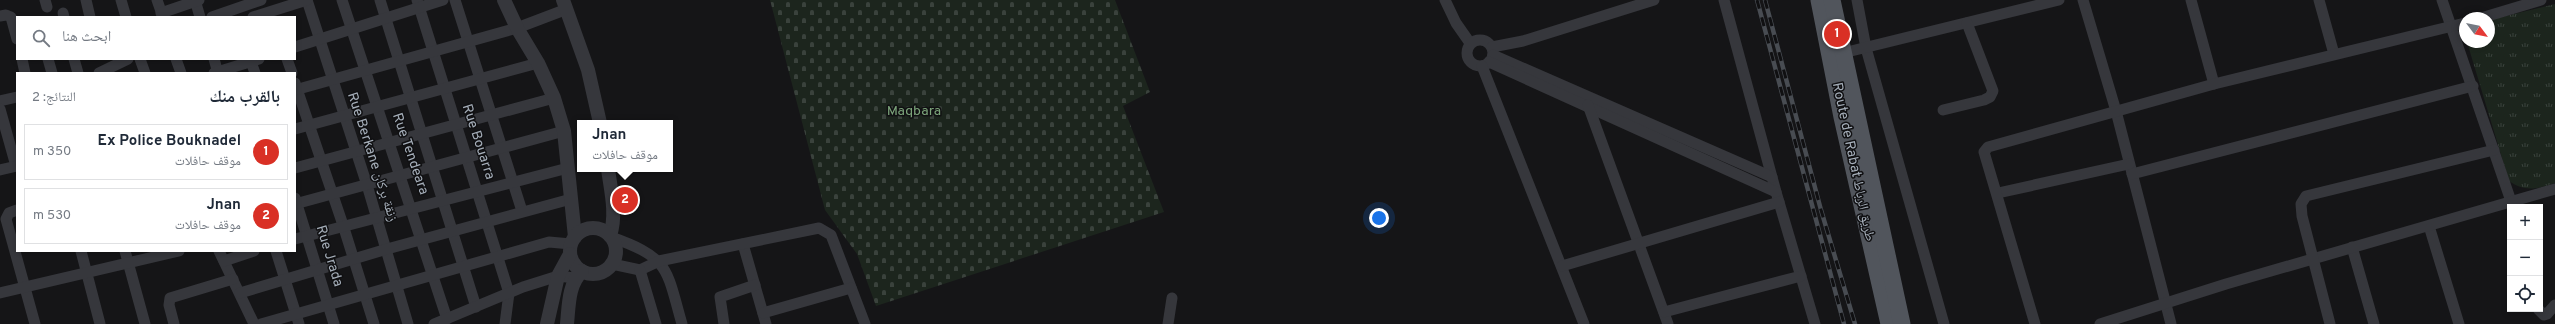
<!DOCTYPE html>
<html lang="ar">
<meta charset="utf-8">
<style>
body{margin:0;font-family:Overpass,"Noto Naskh Arabic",sans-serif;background:#f2f2f3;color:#1f2937;direction:rtl}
.controls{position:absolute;right:12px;bottom:12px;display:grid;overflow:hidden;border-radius:0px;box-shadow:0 2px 6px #0003}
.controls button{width:36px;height:36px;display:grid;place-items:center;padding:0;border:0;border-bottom:1px solid #e0e1e3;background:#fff;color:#1f2937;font:20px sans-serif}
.compass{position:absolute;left:2459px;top:12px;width:36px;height:36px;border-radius:50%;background:#fff;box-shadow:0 2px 6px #0003;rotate:122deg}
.you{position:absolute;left:1379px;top:218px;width:14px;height:14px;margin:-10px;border:3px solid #fff;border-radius:50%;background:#1a73e8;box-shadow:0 0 0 6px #1a73e833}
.badge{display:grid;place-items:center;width:26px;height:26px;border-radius:50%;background:#d93025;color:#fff;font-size:13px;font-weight:700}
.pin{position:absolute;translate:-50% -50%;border:2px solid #fff;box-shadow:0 1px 4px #0006}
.popup{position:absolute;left:577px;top:120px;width:96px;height:52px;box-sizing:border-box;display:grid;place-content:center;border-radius:0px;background:#fff;filter:drop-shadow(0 1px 3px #0005);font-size:13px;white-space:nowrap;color:#747a83}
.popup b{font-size:15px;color:#1f2937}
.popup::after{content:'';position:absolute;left:50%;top:100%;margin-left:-8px;border:8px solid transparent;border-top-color:#fff}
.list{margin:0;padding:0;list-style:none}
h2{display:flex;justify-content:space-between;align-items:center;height:52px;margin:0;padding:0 16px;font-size:17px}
h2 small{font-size:13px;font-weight:400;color:#747a83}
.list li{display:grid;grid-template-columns:26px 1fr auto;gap:12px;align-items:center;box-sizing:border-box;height:56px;margin:0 8px 8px;padding:0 8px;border:1px solid #e0e1e3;border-radius:0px}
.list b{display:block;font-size:15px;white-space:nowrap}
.list p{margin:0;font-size:13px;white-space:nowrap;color:#747a83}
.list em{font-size:13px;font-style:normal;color:#747a83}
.icon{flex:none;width:22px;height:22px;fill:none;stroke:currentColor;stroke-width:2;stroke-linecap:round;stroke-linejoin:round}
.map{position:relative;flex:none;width:2555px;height:324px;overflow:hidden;direction:ltr}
.search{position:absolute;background:#fff;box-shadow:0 2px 6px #0003;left:16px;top:16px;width:280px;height:44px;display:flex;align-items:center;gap:10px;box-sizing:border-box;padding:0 14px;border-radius:0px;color:#747a83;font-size:15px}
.panel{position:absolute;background:#fff;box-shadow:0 2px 6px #0003;left:16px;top:72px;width:280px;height:180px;border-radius:0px;direction:rtl}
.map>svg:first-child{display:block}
.grass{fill:url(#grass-tufts)}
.cemetery{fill:url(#cemetery-stones)}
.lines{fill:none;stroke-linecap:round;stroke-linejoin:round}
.minor{stroke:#36373c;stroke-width:11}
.tertiary{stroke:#36373c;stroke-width:14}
.primary{stroke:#51555c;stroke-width:17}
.rail-casing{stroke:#484c52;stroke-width:4.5}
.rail{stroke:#101012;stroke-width:3;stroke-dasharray:9;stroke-linecap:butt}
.labels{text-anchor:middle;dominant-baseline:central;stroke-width:3;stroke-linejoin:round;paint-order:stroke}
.park-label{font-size:14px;fill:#7da57b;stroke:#101012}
.street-label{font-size:14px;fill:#a5aeb9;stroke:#101012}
</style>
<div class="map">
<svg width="2555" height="324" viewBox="0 0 2555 324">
<defs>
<pattern id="grass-tufts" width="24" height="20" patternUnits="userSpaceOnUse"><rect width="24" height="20" fill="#1c251d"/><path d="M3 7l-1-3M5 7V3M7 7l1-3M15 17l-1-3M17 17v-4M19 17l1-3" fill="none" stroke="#3a423c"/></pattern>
<pattern id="cemetery-stones" width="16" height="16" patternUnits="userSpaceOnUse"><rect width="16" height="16" fill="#1c251d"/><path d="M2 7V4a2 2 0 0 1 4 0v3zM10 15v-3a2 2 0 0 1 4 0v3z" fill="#3a423c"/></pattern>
</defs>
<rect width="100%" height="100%" fill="#151517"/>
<!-- grass -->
<path class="grass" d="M2555,4v179c-18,6 -30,9 -46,-2l-42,-139h22v-22z"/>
<!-- cemetery -->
<path class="cemetery" d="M770,0h345l35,92 -27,14 41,106 -288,94 -19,-52 -32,-44z"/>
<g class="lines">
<!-- minor -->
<g class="minor">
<path d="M45,0l2,7"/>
<path d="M86,0l4,17"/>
<path d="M121,0l5,17"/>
<path d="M157,0l6,17"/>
<path d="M195,0l5,17"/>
<path d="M307,0l60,185 41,139"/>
<path d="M342,0l105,319"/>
<path d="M380,0l96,307"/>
<path d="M417,0l92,293 -4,31"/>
<path d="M455,0l67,211"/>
<path d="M1445,0l11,23 14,20"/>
<path d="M1724,0l52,192 39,132"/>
<path d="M1857,0l9,48 78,276"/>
<path d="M2083,0l33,111 55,213"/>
<path d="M2191,0l23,84"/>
<path d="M2319,0l15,54"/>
<path d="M2442,0l71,207"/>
<path d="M63,13l1,4"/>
<path d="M161,13l38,-13"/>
<path d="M0,16l6,-1 5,2 6,22"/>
<path d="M212,17l49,-17"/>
<path d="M253,17l54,-17"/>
<path d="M2481,18l60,-18"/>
<circle cx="1480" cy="53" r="13"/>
<path d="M295,47l148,-47"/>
<path d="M1492,47l31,-6 131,-41"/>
<path d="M1843,53l216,-53"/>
<path d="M1493,55l279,122"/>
<path d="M22,59l3,14"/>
<path d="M48,59l4,14"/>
<path d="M74,59l4,14"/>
<path d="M140,59l5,14"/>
<path d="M176,59l5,14"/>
<path d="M214,59l4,14"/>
<path d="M250,59l5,14"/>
<path d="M287,59l5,14"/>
<path d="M1489,62l287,130"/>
<path d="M1482,66l102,258"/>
<path d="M99,73l29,-14"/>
<path d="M214,73l45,-14"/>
<path d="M295,83l48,142 31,99"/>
<path d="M295,90l222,-62 50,-19"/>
<path d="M0,101l17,-4"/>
<path d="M1588,105l80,219"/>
<path d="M0,109l16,57"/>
<path d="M1943,110l41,-10 6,-3 3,-6 -26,-68"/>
<path d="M295,129l243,-66"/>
<path d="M295,168l259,-70"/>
<path d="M0,170l17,-4"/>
<path d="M2132,174l341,-88"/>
<path d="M1998,193l131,-29"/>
<path d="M295,198l39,126"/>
<path d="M295,204l269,-73"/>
<path d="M17,210l-8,3 -3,6 29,105"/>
<path d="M2429,226l30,98"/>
<path d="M611,237c59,21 55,31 71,87"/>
<path d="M295,239l273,-71"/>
<path d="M743,244l23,80"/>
<path d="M2352,247l22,77"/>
<path d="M81,251l19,73"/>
<path d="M125,251l20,73"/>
<path d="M219,251l35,73"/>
<path d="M276,251l23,73"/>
<path d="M224,261l30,-10"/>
<path d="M612,264l28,6 19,-9 160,-33 12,7 34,89"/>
<path d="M1562,266l217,-64"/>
<path d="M640,270l16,54"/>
<path d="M0,293l179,-42"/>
<path d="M240,293l147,-44 184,-50"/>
<path d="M2538,309l6,6 3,-1 8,-9"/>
<path d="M1664,312l137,-36"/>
<path d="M763,313l88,-25"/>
<path d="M174,324l-5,-19 1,-7 63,-19"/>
<path d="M261,324l288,-82 22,2"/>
<path d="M434,324l89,-37 35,-11 17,2"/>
<path d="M724,324l-4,-27 35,-12"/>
<path d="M1168,324l4,-26"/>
<path d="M2035,324l-51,-172 4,-5 226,-63 251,-61"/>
<path d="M2100,324l126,-40 329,-95"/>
<path d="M2330,324l-28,-108 -1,-12 5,-8 188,-46"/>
</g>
<!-- tertiary -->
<g class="tertiary">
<path d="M504,0l13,28 21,35 16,35 10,33 11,106"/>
<path d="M563,0l25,70 12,53"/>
<path d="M608,169c3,22 9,45 2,67"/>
<circle cx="593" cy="251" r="23"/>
<path d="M547,324l11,-48 12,-22"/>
<path d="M567,324c2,-19 1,-39 15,-53"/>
</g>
<!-- primary -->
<g class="primary">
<path d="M1819,0l23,117 47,207"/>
<path d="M1832,0l70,324"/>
</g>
<defs>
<g id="rail">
<path d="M1757,0l87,324"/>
<path d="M1765,0l56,210 34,114"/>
</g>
</defs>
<!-- rail casing -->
<use href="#rail" class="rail-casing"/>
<!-- rail -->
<use href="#rail" class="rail"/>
</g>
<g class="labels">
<!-- park labels -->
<g class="park-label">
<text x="914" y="111">Maqbara</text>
</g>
<!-- street labels -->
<g class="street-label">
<text transform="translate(478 142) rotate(72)">Rue Bouarra</text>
<text transform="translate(410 154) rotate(71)">Rue Tendeara</text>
<text transform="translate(372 157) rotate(72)">Rue Berkane زنقة بركان</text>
<text transform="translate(1853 162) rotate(78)">Route de Rabat طريق الرباط</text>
<text transform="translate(329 256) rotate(73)">Rue Jrada</text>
</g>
</g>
</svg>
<div class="controls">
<button>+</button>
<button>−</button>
<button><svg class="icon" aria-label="locate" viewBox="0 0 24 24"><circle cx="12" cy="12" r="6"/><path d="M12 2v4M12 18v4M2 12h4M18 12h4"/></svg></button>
</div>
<svg class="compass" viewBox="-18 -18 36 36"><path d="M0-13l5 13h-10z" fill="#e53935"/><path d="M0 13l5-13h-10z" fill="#747a83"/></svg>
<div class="you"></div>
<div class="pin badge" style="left:1837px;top:34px">1</div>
<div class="pin badge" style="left:625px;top:200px">2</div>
<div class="popup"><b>Jnan</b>موقف حافلات</div>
<div class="search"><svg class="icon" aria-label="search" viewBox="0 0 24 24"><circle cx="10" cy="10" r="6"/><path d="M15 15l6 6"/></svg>ابحث هنا</div>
<section class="panel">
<h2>بالقرب منك<small>النتائج: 2</small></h2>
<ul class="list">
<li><span class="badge">1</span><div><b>Ex Police Bouknadel</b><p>موقف حافلات</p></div><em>350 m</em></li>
<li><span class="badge">2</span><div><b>Jnan</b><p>موقف حافلات</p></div><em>530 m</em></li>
</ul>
</section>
</div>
